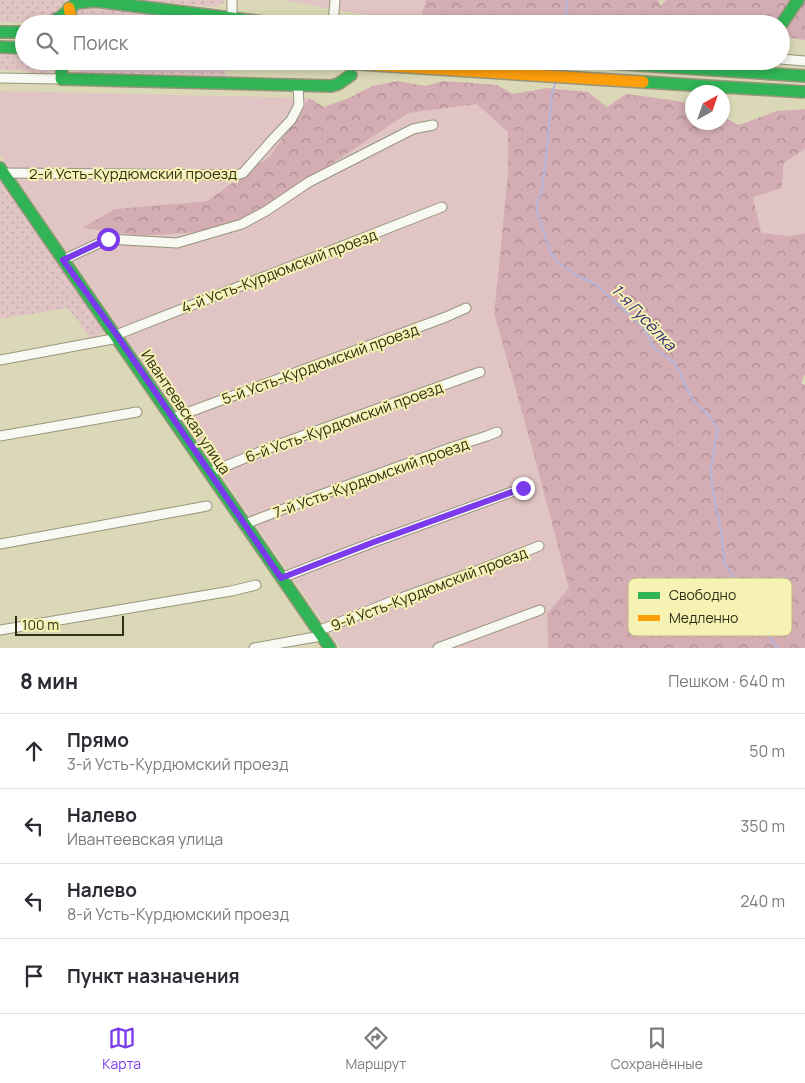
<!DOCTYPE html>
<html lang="ru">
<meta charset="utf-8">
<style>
body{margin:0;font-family:Manrope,sans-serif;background:#f7f7f7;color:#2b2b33}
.compass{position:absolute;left:685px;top:85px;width:45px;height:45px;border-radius:50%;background:#fff;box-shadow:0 2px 8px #0003;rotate:40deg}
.scale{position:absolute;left:15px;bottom:12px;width:109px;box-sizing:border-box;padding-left:5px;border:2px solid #302e16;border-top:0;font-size:14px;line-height:18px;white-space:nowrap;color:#302e16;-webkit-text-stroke:4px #f6f2b4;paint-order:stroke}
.stop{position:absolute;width:15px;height:15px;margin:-11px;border:4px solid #7c3aed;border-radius:50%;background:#fff}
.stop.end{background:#7c3aed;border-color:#fff;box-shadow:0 1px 5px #0008}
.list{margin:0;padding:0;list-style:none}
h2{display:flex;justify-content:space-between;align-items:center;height:65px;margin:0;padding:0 20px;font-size:21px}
h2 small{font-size:16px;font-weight:400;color:#7c7c81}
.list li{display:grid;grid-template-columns:32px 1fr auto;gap:15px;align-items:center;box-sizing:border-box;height:75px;padding:0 20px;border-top:1px solid #e1e1e2}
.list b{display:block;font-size:19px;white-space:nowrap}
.list p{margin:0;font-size:16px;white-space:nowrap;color:#7c7c81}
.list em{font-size:16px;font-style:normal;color:#7c7c81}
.icon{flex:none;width:28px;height:28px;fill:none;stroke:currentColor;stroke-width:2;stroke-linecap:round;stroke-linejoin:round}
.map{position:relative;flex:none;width:805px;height:648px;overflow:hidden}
.search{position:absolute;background:#fff;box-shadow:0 2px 8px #0003;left:15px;right:15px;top:15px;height:55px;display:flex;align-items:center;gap:12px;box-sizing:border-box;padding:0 18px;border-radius:28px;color:#7c7c81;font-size:19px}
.sheet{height:365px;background:#fff}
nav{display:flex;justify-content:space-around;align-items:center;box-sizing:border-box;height:70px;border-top:1px solid #e1e1e2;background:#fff;font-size:14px;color:#7c7c81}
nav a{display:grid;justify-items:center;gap:2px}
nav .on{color:#7c3aed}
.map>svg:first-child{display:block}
.grass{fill:url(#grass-dots)}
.forest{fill:url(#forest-crowns)}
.garden{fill:#e1c4c4}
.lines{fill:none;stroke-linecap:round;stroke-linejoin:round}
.stream{stroke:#b6b4d9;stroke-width:2}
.street-casing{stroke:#97957b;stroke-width:11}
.fast-casing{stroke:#97957b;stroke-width:14}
.slow-casing{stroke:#97957b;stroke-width:14}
.street{stroke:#f9f9f4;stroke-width:9}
.fast{stroke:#30b455;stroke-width:11}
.slow{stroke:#ff9f0a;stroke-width:11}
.fast-bridge-casing{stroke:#97957b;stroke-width:14;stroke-linecap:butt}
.slow-bridge-casing{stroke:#97957b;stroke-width:14;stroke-linecap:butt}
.fast-bridge{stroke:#30b455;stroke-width:11}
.slow-bridge{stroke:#ff9f0a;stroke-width:11}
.route{stroke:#7c3aed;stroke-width:6}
.labels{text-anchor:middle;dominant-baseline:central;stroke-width:4;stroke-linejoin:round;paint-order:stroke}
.street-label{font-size:15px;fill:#302e16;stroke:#f6f2b4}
.water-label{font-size:16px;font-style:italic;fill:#362a78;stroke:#f6f2b4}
.key{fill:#f6f2b4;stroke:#bbb785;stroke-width:1}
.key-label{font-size:14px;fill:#302e16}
</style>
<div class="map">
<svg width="805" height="648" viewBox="0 0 805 648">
<defs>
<pattern id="grass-dots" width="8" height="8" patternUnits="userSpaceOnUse" patternTransform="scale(1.25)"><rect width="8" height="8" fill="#e1c4c4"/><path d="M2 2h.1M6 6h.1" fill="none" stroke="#c1a9a8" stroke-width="1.8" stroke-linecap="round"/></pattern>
<pattern id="forest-crowns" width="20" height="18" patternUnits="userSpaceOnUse" patternTransform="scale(1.25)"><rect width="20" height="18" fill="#d3adb3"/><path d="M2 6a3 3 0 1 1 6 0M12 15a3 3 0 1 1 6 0" fill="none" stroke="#ac8d91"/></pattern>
</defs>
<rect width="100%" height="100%" fill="#dad8b6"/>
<!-- grass -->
<g class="grass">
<path d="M0,0h66c-6,6 -10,14 -17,18 -8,4 -39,4 -49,4z"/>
<path d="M134,0h91l-3,4 -8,3z"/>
<path d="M93,5l137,19h-93l-58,-4 -4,-2 2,-10z"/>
<path d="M0,52l24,1v8h33c0,21 -25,11 -36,10 -7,-1 -14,-1 -21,-1z"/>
<path d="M71,61h73l81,4 1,12 -149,-4 -7,-5 -1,-4z"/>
<path d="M0,177l104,149v5l-12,9 -24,-32 -68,11z"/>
</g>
<!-- forest -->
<g class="forest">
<path d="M426,0h232l2,6 7,-6h135l3,2v38l-24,-4v-12h-363z"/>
<path d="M398,81l27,5 19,-5 53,4 16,9 34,-6 41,4 19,15 19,-13 45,6 21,4v18h30l1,-5 16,8 38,-14 28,-2v40l-21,14 -2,25 -28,9 35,39 16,-3v141l-4,9 4,2v263h-257l-1,-34 -13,-159 -40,-141 14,-143v-39l-234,70 -58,29 -74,5 -60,-8 32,-19 93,-8 63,-45 39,-58 15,9 25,-9 23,-12z"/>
</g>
<!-- garden -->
<g class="garden">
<path d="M282,0h144l-8,24z"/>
<path d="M0,91l309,7 -39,58 -63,45 -93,8 -32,19 60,8 74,-5 58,-29 134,-89 69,-9 31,28v39l-14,143 40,141 35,133 -22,26 1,34h-207l-341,-493z"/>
<path d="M805,149v84l-16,3 -28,-3 -8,-36 29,-9 2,-25z"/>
</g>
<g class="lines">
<!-- stream -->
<g class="stream">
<path d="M565,24l2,-24"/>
<path d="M557,71l2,-10"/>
<path d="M556,81l-4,13 -6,65 -4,30 -6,19 14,43 7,11 23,15 15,7 49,44 10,20 14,10 6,5 7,11 4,11 10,18 12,10 11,15 -7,40 1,19 9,44 4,33 10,15 12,30 20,23 10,16"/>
</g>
<defs>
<g id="street">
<path d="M232,17v-17"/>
<path d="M333,24l2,-24"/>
<path d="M781,59l24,2"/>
<path d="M0,78l61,1"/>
<path d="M3,173l233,2 7,-2 30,-34 18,-19 8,-15 -1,-20"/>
<path d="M63,260l45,-21 69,4 65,-19 24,-13 43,-29 104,-53 20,-4"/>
<path d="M116,335l326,-128"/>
<path d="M0,360l118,-22"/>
<path d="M173,418l273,-101 20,-9"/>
<path d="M0,436l137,-24"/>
<path d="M209,473l60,-25 211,-76"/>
<path d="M245,524l70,-27 135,-49 37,-12 10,-4"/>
<path d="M0,544l207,-38"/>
<path d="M281,578l93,-36 149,-54"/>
<path d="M0,630l231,-39 25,-6"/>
<path d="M318,631l72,-29 89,-32 60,-24"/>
<path d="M254,648l67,-12"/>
<path d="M438,648l102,-38"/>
</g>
<g id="fast">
<path d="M48,24l14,-8 14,-13 19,-2 185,23"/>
<path d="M781,25l17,-25"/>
<path d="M0,32h24"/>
<path d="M0,47l24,1"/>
<path d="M61,61l1,5 -1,13 270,7 7,-2 13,-9"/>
<path d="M579,61l226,15"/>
<path d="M0,168l330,480"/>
</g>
<path id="slow" d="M69,8l2,9 4,7"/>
</defs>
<!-- street casing -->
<use href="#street" class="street-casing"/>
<!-- fast casing -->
<use href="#fast" class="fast-casing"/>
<!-- slow casing -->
<use href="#slow" class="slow-casing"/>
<!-- street -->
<use href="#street" class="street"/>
<!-- fast -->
<use href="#fast" class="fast"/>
<!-- slow -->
<use href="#slow" class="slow"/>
<defs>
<path id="fast-bridge" d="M643,82l162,10"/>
<path id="slow-bridge" d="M312,61l331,21"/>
</defs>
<!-- fast-bridge casing -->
<use href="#fast-bridge" class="fast-bridge-casing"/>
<!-- slow-bridge casing -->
<use href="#slow-bridge" class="slow-bridge-casing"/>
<!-- fast-bridge -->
<use href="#fast-bridge" class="fast-bridge"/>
<!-- slow-bridge -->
<use href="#slow-bridge" class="slow-bridge"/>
</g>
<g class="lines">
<!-- route -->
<path class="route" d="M108,239l-45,21 53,74 165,244 93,-36 149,-54"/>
</g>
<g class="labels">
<!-- street labels -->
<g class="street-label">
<text x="133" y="173">2-й Усть-Курдюмский проезд</text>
<text transform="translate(279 271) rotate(-21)">4-й Усть-Курдюмский проезд</text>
<text transform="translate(320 364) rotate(-20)">5-й Усть-Курдюмский проезд</text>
<text transform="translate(186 412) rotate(56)">Ивантеевская улица</text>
<text transform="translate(344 422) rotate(-20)">6-й Усть-Курдюмский проезд</text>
<text transform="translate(371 478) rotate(-20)">7-й Усть-Курдюмский проезд</text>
<text transform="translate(429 589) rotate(-21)">9-й Усть-Курдюмский проезд</text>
</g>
<!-- water labels -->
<g class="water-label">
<text transform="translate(644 317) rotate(46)">1-я Гусёлка</text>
</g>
</g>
<!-- legend -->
<rect x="628" y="578" width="164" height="58" rx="8" class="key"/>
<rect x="638" y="592" width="22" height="7" fill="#30b455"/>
<rect x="638" y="615" width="22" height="6" fill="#ff9f0a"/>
<g class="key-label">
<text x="669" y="600">Свободно</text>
<text x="669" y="623">Медленно</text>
</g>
</svg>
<svg class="compass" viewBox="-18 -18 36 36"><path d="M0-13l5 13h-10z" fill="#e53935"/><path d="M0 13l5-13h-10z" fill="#7c7c81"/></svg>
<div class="scale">100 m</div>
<div class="stop" style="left:108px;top:239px"></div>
<div class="stop end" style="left:523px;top:488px"></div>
<div class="search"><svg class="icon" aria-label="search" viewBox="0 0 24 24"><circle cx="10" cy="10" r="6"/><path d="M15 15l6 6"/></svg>Поиск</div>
</div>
<section class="sheet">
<h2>8 мин<small>Пешком · 640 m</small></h2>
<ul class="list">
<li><svg class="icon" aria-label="ahead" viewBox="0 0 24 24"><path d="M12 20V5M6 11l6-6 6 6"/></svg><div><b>Прямо</b><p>3-й Усть-Курдюмский проезд</p></div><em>50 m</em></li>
<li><svg class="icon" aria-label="left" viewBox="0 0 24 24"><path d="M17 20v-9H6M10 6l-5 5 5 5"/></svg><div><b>Налево</b><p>Ивантеевская улица</p></div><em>350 m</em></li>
<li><svg class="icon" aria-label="left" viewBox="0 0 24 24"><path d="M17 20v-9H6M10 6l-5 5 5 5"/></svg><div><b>Налево</b><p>8-й Усть-Курдюмский проезд</p></div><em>240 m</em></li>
<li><svg class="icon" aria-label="arrive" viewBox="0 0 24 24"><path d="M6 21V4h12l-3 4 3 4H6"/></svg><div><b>Пункт назначения</b></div></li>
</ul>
</section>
<nav>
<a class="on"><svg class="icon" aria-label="map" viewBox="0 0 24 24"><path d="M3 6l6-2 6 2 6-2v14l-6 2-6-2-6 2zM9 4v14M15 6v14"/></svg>Карта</a>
<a><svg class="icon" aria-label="directions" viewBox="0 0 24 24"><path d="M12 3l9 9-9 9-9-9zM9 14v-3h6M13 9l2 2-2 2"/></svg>Маршрут</a>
<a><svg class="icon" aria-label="saved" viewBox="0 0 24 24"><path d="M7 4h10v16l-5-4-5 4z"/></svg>Сохранённые</a>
</nav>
